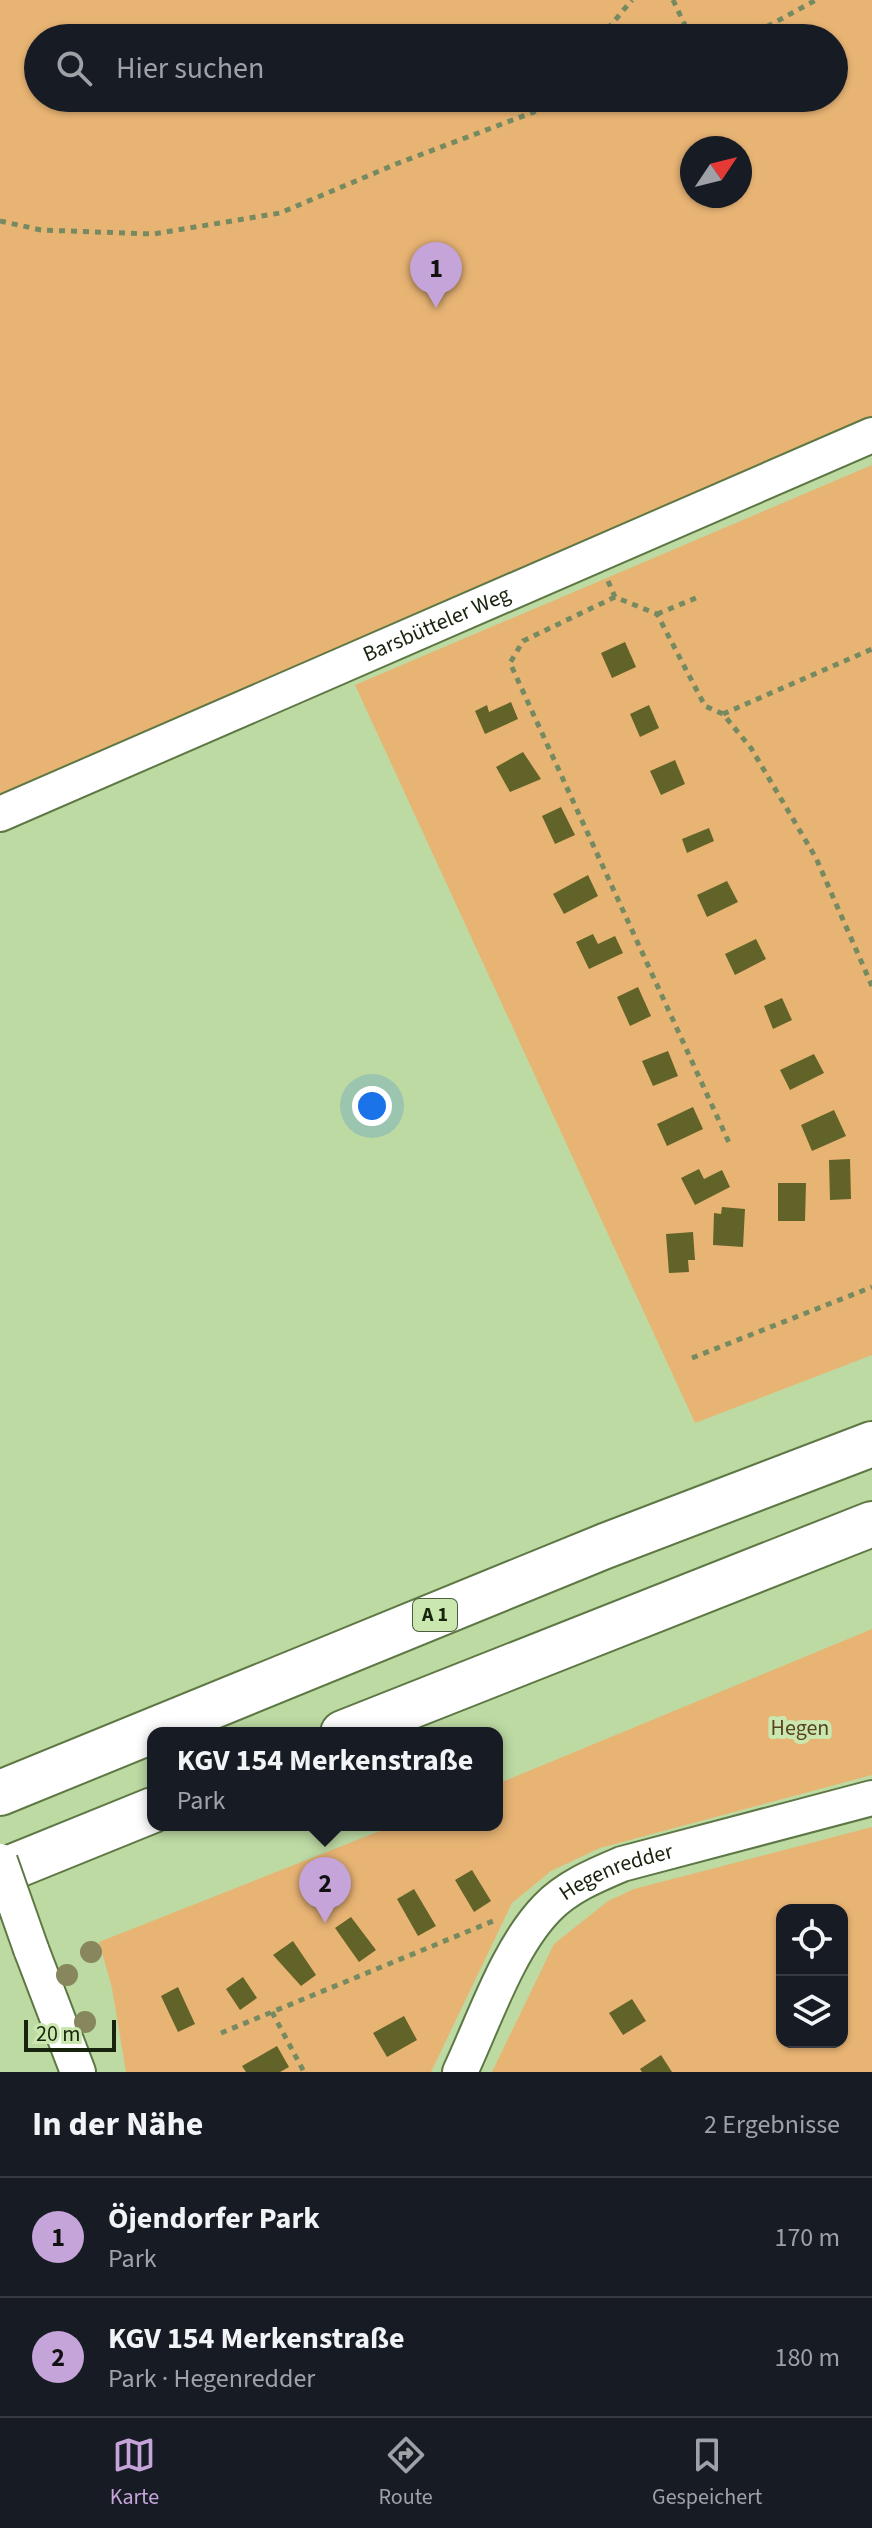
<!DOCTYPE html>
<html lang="de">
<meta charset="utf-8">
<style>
body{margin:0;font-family:"Source Sans 3",sans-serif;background:#20242c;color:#f1f3f6}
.controls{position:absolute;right:24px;bottom:24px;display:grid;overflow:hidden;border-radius:16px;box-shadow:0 2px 6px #0004}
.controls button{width:72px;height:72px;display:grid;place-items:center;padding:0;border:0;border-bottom:2px solid #363941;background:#171b24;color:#f1f3f6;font:40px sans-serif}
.compass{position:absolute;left:680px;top:136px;width:72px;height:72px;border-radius:50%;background:#171b24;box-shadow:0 2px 6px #0004;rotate:55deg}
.scale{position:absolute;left:24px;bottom:20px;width:92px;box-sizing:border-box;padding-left:8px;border:4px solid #18230d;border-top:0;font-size:22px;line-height:28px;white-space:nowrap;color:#18230d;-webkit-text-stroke:6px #c9e7af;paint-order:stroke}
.you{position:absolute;left:372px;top:1106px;width:28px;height:28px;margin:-20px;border:6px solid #fff;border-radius:50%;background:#1a73e8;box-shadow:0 0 0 12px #1a73e833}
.badge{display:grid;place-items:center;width:52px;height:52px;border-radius:50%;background:#c4a4d9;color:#111;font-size:26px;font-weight:700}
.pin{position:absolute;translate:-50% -66px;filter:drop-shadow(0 2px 4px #0008)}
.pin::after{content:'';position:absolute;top:42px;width:28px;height:24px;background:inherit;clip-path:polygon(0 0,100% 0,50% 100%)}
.popup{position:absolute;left:147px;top:1727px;width:356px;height:104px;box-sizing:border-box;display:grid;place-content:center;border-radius:16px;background:#171b24;filter:drop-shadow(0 2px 6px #0005);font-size:26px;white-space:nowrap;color:#9ea1a6}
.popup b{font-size:30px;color:#f1f3f6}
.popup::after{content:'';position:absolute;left:50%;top:100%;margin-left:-16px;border:16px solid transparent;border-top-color:#171b24}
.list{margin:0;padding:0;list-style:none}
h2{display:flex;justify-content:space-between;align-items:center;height:104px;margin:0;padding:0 32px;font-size:34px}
h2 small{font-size:26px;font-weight:400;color:#9ea1a6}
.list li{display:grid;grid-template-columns:52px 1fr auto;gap:24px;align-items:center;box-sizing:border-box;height:120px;padding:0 32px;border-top:2px solid #363941}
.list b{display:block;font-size:30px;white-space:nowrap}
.list p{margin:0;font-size:26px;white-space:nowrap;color:#9ea1a6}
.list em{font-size:26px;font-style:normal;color:#9ea1a6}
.icon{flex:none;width:44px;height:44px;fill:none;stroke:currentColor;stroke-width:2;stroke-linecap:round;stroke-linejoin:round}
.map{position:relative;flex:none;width:872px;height:2072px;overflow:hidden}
.search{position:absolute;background:#171b24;box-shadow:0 2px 6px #0004;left:24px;right:24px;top:24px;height:88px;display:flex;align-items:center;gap:20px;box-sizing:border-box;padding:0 28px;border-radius:44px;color:#9ea1a6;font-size:30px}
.sheet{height:344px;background:#171b24}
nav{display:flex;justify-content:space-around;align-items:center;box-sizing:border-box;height:112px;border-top:2px solid #363941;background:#171b24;font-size:22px;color:#9ea1a6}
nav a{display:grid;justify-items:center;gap:4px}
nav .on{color:#c4a4d9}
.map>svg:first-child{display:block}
.green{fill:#e8b474;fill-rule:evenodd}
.building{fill:#616328}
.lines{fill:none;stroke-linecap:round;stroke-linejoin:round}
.minor-casing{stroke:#5e7845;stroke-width:38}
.highway-casing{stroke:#5e7845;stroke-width:48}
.path{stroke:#758a61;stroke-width:5;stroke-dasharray:6 6;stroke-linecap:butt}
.minor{stroke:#fff;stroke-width:34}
.highway{stroke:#fff;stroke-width:44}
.minor-bridge-casing{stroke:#5e7845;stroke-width:38;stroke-linecap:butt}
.minor-bridge{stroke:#fff;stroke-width:34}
.tree{fill:#87865c}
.labels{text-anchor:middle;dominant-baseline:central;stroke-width:8;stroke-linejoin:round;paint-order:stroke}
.shield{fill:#c9e7af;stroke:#4d5e3e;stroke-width:2}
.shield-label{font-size:20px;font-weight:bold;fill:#18230d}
.street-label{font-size:22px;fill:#18230d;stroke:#c9e7af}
.park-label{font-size:22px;fill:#5b4222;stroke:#c9e7af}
</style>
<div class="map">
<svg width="872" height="2072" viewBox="0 0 872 2072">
<rect width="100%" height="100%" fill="#bddaa3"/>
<!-- green -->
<g class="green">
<path d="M0,0h872v419l-872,375zM38,38h796v60h-796zM692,148h48v48h-48z"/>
<path d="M872,465v890l-177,68 -340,-738z"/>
<path d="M872,1629v146l-272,73 -49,23 -39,32 -81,169h-305l-14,-84 -13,-46 296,-117h102v-41z"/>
<path d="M872,1827v245h-380l62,-128 54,-43 26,-12zM782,1910h60v132h-60z"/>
</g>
<!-- building -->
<g class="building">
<path d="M625,642l11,25 -24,11 -11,-25z"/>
<path d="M511,702l7,17 -33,15 -10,-23 12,-6 2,7z"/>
<path d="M649,705l10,23 -19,9 -10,-23z"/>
<path d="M523,752l18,27 -31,13 -14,-25z"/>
<path d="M675,760l10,24 -24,11 -11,-24z"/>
<path d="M561,807l14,28 -20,9 -13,-28z"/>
<path d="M709,828l5,13 -27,12 -5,-14z"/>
<path d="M588,875l10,21 -34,18 -11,-20z"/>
<path d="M727,881l11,21 -31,15 -10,-22z"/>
<path d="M593,934l5,10 17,-8 8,17 -34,16 -13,-27z"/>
<path d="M756,939l10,20 -31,16 -10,-21z"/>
<path d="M638,987l13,29 -21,10 -13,-29z"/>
<path d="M782,998l10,22 -19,9 -9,-23z"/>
<path d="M668,1051l10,25 -25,10 -11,-25z"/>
<path d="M814,1054l10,19 -34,17 -10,-20z"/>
<path d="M693,1107l10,22 -36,17 -10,-22z"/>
<path d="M834,1110l12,26 -34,15 -11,-26z"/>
<path d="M850,1159l1,40 -21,1 -1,-40z"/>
<path d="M699,1169l5,10 18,-9 8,17 -35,18 -14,-27z"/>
<path d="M778,1183h28l-1,38h-27z"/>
<path d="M722,1207l23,2 -2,38 -30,-2 1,-32 7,1z"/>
<path d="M693,1232l2,28h-7l1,12 -20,1 -3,-39z"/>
<path d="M472,1870l19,31 -17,11 -19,-32z"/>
<path d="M414,1889l22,37 -18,10 -21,-37z"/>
<path d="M351,1917l25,33 -17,12 -24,-34z"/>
<path d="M293,1941l23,34 -15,11 -28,-31z"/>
<path d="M243,1977l14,21 -17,12 -14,-21z"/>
<path d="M178,1987l17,37 -17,8 -17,-36z"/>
<path d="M632,1999l14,22 -23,14 -14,-22z"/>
<path d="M404,2016l13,24 -30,17 -14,-24z"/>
<path d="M277,2046l12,21 -9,5h-34l-4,-6z"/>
<path d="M661,2055l11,17h-30l-2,-3z"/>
</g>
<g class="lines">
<defs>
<g id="minor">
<path id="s1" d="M0,814l872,-379"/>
<path d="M31,1949l47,123"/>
<path id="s2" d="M460,2072c24,-51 48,-124 87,-164 20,-21 49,-33 75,-44l250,-66"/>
</g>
<g id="highway">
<path d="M343,1733l529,-209"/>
<path d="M0,1793l605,-247 267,-102"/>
<path d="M0,1872l153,-62"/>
</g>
</defs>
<!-- minor casing -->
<use href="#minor" class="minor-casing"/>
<!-- highway casing -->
<use href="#highway" class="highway-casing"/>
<!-- path -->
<g class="path">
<path d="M673,0l18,38"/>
<path d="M600,38l32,-38"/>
<path d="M746,38l70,-38"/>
<path d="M0,221l41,9 112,4 127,-21 116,-49 175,-66"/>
<path d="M608,581l7,16 42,17 48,92 18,8 28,34 65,110 56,128"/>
<path d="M615,597l-92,44 -13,22 221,484"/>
<path d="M657,614l39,-16"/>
<path d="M723,714l149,-65"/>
<path d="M692,1358l180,-71"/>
<path d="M272,2012l32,60"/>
<path d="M221,2033l277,-114"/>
</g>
<!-- minor -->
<use href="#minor" class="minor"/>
<!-- highway -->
<use href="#highway" class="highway"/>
<defs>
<path id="minor-bridge" d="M0,1861l31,88"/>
</defs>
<!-- minor-bridge casing -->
<use href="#minor-bridge" class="minor-bridge-casing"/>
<!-- minor-bridge -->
<use href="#minor-bridge" class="minor-bridge"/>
</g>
<!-- trees -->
<g class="tree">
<circle cx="91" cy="1952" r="11"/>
<circle cx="67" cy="1975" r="11"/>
<circle cx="85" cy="2022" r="11"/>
</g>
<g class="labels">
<!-- shield labels -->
<rect class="shield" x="413" y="1599" width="44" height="32" rx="6"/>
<g class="shield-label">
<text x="435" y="1615">A 1</text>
</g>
<!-- street labels -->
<g class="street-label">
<text stroke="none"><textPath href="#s1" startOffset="476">Barsbütteler Weg</textPath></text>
<text stroke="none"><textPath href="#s2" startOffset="266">Hegenredder</textPath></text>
</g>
<!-- park labels -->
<g class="park-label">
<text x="800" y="1728">Hegen</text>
</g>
</g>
</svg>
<div class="controls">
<button><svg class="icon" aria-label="locate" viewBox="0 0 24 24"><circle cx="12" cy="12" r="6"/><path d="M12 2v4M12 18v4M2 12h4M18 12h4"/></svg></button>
<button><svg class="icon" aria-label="layers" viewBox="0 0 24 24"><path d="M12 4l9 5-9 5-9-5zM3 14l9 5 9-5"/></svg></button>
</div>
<svg class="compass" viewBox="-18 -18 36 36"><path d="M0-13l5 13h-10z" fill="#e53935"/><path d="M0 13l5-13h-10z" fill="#9ea1a6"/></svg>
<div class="scale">20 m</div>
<div class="you"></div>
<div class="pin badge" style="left:436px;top:308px">1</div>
<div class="pin badge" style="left:325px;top:1923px">2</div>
<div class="popup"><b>KGV 154 Merkenstraße</b>Park</div>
<div class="search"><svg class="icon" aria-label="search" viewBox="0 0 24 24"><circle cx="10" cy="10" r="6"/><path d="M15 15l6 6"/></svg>Hier suchen</div>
</div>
<section class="sheet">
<h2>In der Nähe<small>2 Ergebnisse</small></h2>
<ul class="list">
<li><span class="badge">1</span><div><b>Öjendorfer Park</b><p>Park</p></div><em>170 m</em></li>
<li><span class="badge">2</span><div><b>KGV 154 Merkenstraße</b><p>Park · Hegenredder</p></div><em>180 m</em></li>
</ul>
</section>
<nav>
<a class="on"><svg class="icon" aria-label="map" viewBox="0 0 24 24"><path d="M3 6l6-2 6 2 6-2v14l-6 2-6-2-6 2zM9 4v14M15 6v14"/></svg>Karte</a>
<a><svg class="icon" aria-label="directions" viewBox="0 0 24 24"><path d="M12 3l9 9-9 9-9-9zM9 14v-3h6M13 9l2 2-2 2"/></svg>Route</a>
<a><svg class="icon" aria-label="saved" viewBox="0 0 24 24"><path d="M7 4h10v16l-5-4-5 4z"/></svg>Gespeichert</a>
</nav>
